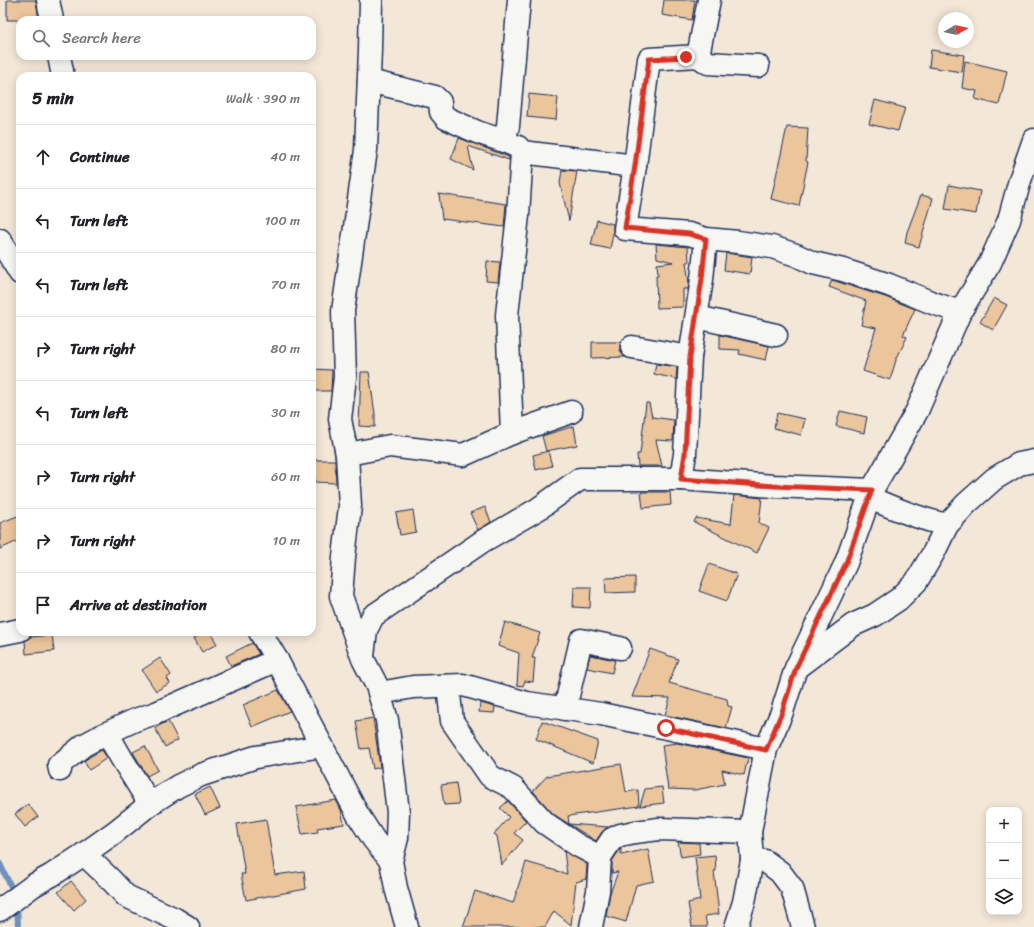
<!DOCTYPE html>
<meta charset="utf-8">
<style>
body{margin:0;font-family:Sriracha,sans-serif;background:#f6f6f6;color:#202124}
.controls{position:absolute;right:12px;bottom:12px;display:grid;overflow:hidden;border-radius:8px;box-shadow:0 2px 10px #0003}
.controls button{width:36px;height:36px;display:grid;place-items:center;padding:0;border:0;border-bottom:1px solid #e0e0e0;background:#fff;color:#202124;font:20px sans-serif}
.compass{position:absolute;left:938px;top:12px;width:36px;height:36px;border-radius:50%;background:#fff;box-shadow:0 2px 10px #0003;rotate:81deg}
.stop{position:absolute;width:12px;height:12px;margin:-9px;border:3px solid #d93025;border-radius:50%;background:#fff}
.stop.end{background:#d93025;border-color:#fff;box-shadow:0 1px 4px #0008}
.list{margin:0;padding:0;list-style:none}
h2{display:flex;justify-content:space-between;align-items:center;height:52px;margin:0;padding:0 16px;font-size:17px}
h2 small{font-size:13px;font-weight:400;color:#757577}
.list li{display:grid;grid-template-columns:26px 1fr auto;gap:12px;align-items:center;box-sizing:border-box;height:64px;padding:0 16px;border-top:1px solid #e0e0e0}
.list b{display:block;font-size:15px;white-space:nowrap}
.list em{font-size:13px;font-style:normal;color:#757577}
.icon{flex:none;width:22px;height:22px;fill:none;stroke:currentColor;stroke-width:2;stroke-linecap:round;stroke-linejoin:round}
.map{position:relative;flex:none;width:1034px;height:927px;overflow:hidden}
.search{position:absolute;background:#fff;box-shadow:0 2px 10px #0003;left:16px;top:16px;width:300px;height:44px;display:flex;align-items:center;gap:10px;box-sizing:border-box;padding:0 14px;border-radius:12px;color:#757577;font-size:15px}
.panel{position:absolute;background:#fff;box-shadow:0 2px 10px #0003;left:16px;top:72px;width:300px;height:564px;border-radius:12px}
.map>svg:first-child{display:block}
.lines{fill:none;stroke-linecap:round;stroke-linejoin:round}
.stream{stroke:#6d90be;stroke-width:6}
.building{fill:#ebc59b;stroke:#1b2f5e}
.minor-casing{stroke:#1b2f5e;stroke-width:25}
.minor{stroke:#f6f6f2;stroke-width:22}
.route{stroke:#d93025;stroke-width:5}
</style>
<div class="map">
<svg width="1034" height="927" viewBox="0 0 1034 927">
<rect width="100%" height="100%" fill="#f3e7d8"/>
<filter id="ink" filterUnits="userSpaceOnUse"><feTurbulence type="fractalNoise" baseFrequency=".025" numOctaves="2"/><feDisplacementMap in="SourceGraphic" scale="8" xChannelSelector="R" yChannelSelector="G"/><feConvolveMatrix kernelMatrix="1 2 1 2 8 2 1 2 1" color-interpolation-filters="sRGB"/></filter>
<g filter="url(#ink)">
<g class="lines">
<!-- stream -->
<g class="stream">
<path d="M0,864l15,31"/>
<path d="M17,904l1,23"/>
</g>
</g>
<!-- building -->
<g class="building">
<path d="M7,0h29l3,20h-32z"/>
<path d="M664,0h31l-3,20 -30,-5z"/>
<path d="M931,50l33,5 -2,17 -33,-5z"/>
<path d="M965,61l42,10 -8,34 -24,-6 2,-8 -15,-3z"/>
<path d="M529,94l29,3 -2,23 -29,-3z"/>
<path d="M875,100l30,8 -7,23 -29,-7z"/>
<path d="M787,127l21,1 -2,33 2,1 -9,44 -28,-7z"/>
<path d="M459,138l50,19v3l-41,-14 5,24 -22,-11z"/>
<path d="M562,170l15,1 -8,50 -9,-38z"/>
<path d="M949,185l31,6 -4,23 -31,-5z"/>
<path d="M439,194l67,10 -2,23 -62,-8z"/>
<path d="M921,195l12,3 -14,49 -14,-4 2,-11z"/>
<path d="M597,220l16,4v10l-3,15 -19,-4z"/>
<path d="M656,244l32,3 1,15h-3l3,21 -1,6h-5v18l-26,1 -1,-33h2l-1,-11 16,-2 -16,-4z"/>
<path d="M726,253l26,4 -2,17 -26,-4z"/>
<path d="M487,261l13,1 -2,20 -12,-1z"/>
<path d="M832,280l53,17 30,12 -12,26 4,2 -11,23 -6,20 -27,-9 13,-43 -15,-3 5,-24 -37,-14z"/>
<path d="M994,298l13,7 -14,25 -13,-8z"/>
<path d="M720,335l49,11 -3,14 -27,-6 1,-4 -20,-1z"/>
<path d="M592,342h29l-1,3v6l5,6 -33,1z"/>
<path d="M656,364l21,3 -1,12 -22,-5z"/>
<path d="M312,369l20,1 -1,21h-19z"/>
<path d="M361,372h8l6,42v13l-16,-1z"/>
<path d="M646,403h3l3,14 22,3 -1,21 -17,-1 6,26h-24l-1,-12h3z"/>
<path d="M840,411l27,6 -3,16 -28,-7z"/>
<path d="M777,413l28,6 -4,16 -27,-7z"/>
<path d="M574,426l3,19 -31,6 -4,-15z"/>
<path d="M548,451l4,15 -16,4 -3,-15z"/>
<path d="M315,460h20l1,23 -21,-1z"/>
<path d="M641,492h29l1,13 -28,3z"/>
<path d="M734,495l28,3 -3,25 10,5 -12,25 -63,-31 2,-4 35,6z"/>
<path d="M485,507l6,15 -13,8 -8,-17z"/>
<path d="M413,510l3,22 -16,3 -4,-22z"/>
<path d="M20,515v25l-20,9v-26z"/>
<path d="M709,564l28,10 -10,27 -28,-10z"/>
<path d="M635,577v15l-29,1 -1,-15z"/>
<path d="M574,587h17l-1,21 -17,-1z"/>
<path d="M505,622l35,11 -8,25h3l-2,24 -8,-1 -2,5 -6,-1 2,-32 -21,-7z"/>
<path d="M205,632h5l7,12 -15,8 -8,-14z"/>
<path d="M52,635l2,16 -28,3 -1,-13 5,-4z"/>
<path d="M252,643l7,11 -28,12 -5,-10z"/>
<path d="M650,649l28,10 -9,24 58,16 1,7 4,1 -6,21 -61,-13 5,-17 -38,-1z"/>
<path d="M590,655l25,5 -3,13 -25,-5z"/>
<path d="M160,658l11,17 -4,3 3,5 -14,8 -14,-21z"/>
<path d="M278,690l12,21 -38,16 -9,-22z"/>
<path d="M480,703l15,4 -1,6 -15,-1z"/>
<path d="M373,718l7,49 -7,2 -4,-21 -8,1 -5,-28z"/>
<path d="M168,721l10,19 -13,7 -10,-19z"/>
<path d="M542,721l56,20 -5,22 -57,-24z"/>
<path d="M677,743l71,15 -4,17 -22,-5 3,14 -30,6 -27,-1 -6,-44z"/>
<path d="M145,746l13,24 -11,6 -14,-24z"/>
<path d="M102,750l5,8 -18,12 -5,-9 7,-5z"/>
<path d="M621,764l5,28 12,-2 1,16 -71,10 1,8 -16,-10 -20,-23 14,-15z"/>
<path d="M456,783l3,21 -15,1 -3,-20z"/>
<path d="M210,787l10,21 -15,7 -10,-21z"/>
<path d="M662,787l2,16 -24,3 5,-17z"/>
<path d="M336,800l5,10 3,14 -27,4 1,4 -16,2 -6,-27z"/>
<path d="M508,801l18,20 -12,12 9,7 -21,25 -5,-29 -3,-2 15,-17 -9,-9z"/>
<path d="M28,804l10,13 -13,10 -10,-13z"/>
<path d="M266,819l9,56 29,-4 2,18 -60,11 -5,-26h4l-8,-50z"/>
<path d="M569,824l39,3 -6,5 -6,9z"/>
<path d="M678,842l21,1 1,11 -19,3z"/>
<path d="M621,848v7l27,-6 6,32 -18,4 -10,37 -20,-6 4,-23 8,-21 -6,1v-12z"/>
<path d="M564,851l23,13 -1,15 -10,3 -5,43 -17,-14 -9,16h-82l12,-36 38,12 13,-41 41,12z"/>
<path d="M715,855l1,16h-2l5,43 -14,2 2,11h-15l-4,-24 12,-3 -5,-43z"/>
<path d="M71,881l15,18 -12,11 -16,-18z"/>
</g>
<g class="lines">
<defs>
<g id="minor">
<path d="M48,0l4,20"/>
<path d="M371,0l-1,50 -4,100 -23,161 2,66 -5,42 7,36 3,51 -6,51 -3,39 22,63 14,27 10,34 11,92 -1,26 -6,23"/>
<path d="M709,0l-11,56 -49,3 -14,107 -10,63 64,5 17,5 32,3 34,5 24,8 17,8 30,7 46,15 44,18 27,9"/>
<path d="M59,56l4,20"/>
<path d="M698,56l10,7 50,3"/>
<path d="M369,81l66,16 5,5 1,10 5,6 31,14 27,9 14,6 4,5 -4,63 -11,100 5,118"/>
<path d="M504,141l4,-15 11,-126"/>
<path d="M522,152l113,14"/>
<path d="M0,240l20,33"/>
<path d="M697,317l79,18"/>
<path d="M632,347l58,10"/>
<path d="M347,455l6,-2 37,-7 73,9 49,-22 59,-21"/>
<path d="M681,479l4,-25 5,-97 12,-78 4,-40"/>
<path d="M870,498c25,11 50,21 77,27"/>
<path d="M260,632l17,28 81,155 16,25 17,21 5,27 11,39"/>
<path d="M0,634l20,-4"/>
<path d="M363,656l3,-26 7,-14 110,-75 55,-32 42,-30h101l93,7 98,4"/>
<path d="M800,665l53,-40 22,-10 24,-16 17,-17 18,-30 13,-27 19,-21 28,-25 25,-15 15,-3"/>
<path d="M448,686l4,35 38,55 23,12 32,35 32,22 23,12 12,-18 8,-4 15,-3 24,-3 91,3"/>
<path d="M380,693l33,-6 50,-2 64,18 74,11 165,35"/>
<path d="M565,709l16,-69 39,8"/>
<path d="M105,734l6,6 11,19 28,45"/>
<path d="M60,770l-1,-5 25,-20 21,-11 30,-14 21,-7 121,-53"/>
<path d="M84,854l27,26 15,16 49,23 13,8"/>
<path d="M752,860l13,1 15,11 12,16 11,39"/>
<path d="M0,910l34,-25 18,-10 32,-21 31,-22 35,-28 28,-18 23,-11 55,-18 66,-11"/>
<path d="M591,927l7,-36 2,-34"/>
<path d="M736,927l8,-25 8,-42 -2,-28 16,-83 16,-37 14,-44 50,-105 26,-73 45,-79 43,-99 30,-49 19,-43 11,-40 14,-40"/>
</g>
</defs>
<!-- minor casing -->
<use href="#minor" class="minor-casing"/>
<!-- minor -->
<use href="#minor" class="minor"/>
</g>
</g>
<g class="lines" filter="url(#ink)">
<!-- route -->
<path class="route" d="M666,728l100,22 16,-38 14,-44 50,-105 26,-73 -98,-4 -93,-7 4,-25 5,-97 12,-78 4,-40 -17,-5 -64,-6 10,-62 14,-107 37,-2"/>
</g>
</svg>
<div class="controls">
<button>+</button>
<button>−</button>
<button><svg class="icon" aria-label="layers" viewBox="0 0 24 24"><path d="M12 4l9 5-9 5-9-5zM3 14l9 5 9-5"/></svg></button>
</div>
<svg class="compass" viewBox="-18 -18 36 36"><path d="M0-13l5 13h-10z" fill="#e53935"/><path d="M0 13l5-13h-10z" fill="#757577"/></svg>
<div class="stop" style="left:666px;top:728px"></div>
<div class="stop end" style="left:686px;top:57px"></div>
<div class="search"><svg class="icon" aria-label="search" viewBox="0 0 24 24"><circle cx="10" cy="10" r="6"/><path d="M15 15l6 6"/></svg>Search here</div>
<section class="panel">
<h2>5 min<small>Walk · 390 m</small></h2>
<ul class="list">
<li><svg class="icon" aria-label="ahead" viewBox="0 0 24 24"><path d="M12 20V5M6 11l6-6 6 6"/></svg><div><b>Continue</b></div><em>40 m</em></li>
<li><svg class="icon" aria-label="left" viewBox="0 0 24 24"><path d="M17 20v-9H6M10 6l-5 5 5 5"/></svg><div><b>Turn left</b></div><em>100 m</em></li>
<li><svg class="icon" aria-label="left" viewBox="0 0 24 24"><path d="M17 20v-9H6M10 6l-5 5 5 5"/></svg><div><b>Turn left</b></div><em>70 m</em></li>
<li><svg class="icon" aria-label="right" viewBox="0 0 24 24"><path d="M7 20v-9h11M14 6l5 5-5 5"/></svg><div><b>Turn right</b></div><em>80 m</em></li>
<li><svg class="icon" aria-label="left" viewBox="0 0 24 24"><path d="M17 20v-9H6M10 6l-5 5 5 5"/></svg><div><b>Turn left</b></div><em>30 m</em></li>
<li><svg class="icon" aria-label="right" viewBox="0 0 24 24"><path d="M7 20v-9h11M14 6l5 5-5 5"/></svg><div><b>Turn right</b></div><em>60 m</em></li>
<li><svg class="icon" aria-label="right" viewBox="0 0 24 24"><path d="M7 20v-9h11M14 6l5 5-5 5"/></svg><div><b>Turn right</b></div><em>10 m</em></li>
<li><svg class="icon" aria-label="arrive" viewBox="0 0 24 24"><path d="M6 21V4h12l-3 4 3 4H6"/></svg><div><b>Arrive at destination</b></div></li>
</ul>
</section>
</div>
